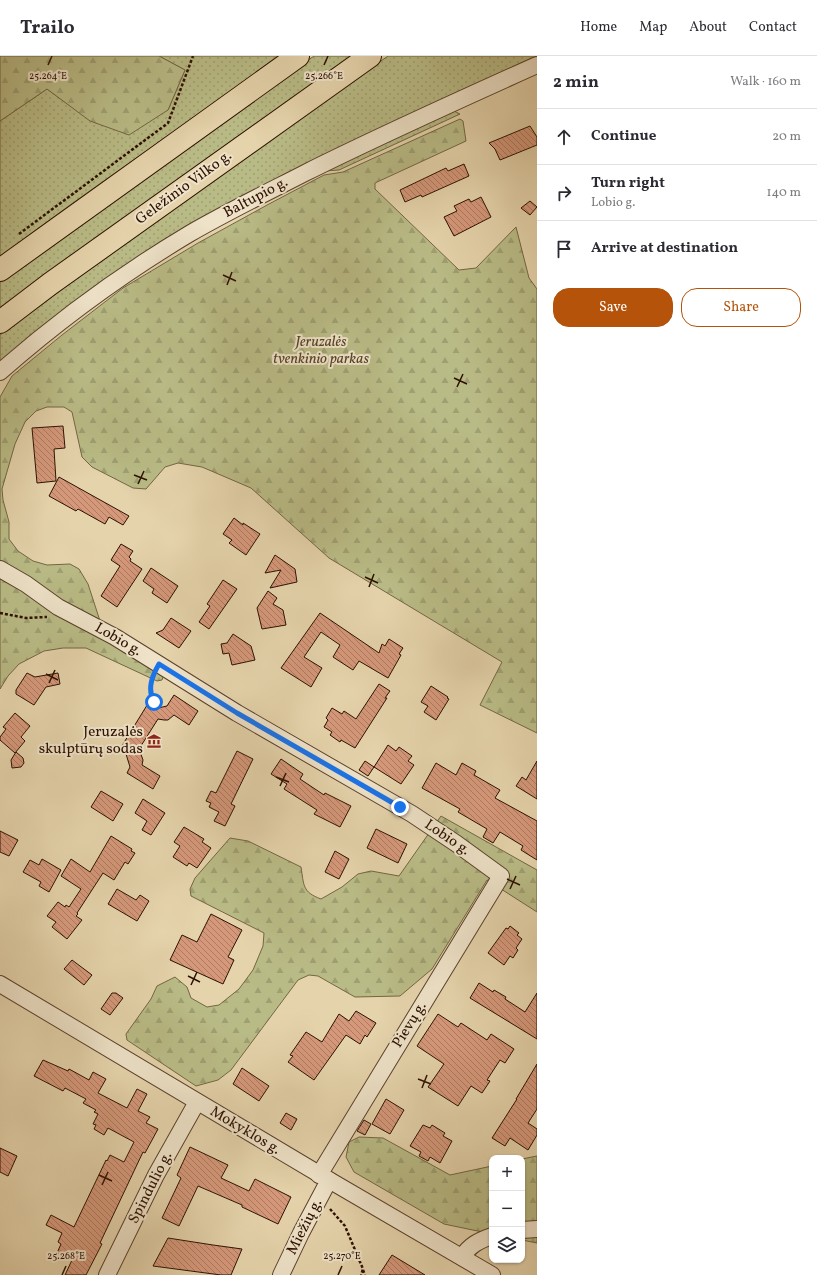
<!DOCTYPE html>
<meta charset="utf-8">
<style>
body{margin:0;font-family:Vollkorn,serif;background:#f2f2f3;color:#2b2b33}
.controls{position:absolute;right:12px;bottom:12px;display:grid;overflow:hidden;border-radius:8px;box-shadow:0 1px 3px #0004}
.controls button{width:36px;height:36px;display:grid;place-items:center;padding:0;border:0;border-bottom:1px solid #e1e1e2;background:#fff;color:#2b2b33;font:20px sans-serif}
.stop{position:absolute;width:12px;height:12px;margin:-9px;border:3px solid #1a73e8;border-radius:50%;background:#fff}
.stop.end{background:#1a73e8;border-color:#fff;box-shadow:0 1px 4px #0008}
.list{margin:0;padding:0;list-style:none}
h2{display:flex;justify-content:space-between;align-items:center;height:52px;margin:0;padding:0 16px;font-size:17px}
h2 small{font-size:13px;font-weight:400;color:#7c7c81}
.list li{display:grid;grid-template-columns:26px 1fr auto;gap:12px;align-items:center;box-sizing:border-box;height:56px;padding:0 16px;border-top:1px solid #e1e1e2}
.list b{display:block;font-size:15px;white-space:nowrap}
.list p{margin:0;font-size:13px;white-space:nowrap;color:#7c7c81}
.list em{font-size:13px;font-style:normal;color:#7c7c81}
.actions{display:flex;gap:8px;padding:12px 16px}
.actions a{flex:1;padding:9px 0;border:1px solid #b45309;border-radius:16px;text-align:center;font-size:14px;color:#b45309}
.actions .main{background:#b45309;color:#fff}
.icon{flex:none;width:22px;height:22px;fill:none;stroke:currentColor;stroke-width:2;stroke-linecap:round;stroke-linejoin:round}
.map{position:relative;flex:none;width:537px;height:1219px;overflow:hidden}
header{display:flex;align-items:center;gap:24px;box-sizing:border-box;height:56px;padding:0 20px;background:#fff;border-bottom:1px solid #e1e1e2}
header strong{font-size:19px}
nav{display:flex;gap:22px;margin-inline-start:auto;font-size:14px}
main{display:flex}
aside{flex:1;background:#fff}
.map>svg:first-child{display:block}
.grass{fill:url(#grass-dots);stroke:#736643}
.forest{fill:url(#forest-firs);stroke:#736643}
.building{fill:url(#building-back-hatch);stroke:#2d1000}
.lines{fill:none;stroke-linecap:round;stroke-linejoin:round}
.minor-casing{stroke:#5b412b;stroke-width:18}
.highway-casing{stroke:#2d1000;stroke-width:24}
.path{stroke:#2d1000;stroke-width:2.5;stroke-dasharray:3 2;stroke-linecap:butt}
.minor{stroke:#eee2c8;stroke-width:16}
.highway{stroke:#e5d3ab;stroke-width:22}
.route{stroke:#1a73e8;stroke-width:5}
.ticks{fill:none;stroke:#2d1000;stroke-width:1.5}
.labels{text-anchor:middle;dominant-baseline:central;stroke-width:4;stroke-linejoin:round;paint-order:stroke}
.street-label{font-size:15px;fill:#2d1000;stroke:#eee2c8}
.park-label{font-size:15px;font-style:italic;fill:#574328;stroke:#eee2c8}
.poi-label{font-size:15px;fill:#2d1000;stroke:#eee2c8;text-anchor:end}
.ticks-label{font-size:10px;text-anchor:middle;fill:#2d1000;stroke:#eee2c8;stroke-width:4;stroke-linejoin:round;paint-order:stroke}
</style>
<header>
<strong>Trailo</strong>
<nav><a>Home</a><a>Map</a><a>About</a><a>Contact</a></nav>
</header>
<main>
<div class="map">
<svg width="537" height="1219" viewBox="0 0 537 1219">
<defs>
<pattern id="grass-dots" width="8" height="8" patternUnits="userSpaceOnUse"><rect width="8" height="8" fill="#b9bb86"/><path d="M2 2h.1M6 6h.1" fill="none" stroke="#9fa072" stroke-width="1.8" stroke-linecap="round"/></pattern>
<pattern id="forest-firs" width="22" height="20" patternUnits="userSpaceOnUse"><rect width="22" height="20" fill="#b9bb86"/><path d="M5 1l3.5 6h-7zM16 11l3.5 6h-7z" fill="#9fa072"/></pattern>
<pattern id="building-back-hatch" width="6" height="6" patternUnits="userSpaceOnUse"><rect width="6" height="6" fill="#d5987a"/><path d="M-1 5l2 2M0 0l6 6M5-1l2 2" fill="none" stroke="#ad7b62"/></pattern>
</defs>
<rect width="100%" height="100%" fill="#e5d3ab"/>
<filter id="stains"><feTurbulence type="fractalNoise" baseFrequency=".005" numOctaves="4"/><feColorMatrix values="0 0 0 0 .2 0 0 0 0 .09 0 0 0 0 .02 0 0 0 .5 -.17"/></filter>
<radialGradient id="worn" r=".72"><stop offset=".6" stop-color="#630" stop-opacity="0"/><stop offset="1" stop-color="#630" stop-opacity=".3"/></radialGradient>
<!-- grass -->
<g class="grass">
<path d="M159,0h119c-91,69 -187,131 -278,201v-136l47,-32 43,31 78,-10 17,-40z"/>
<path d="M314,0h40l-354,254v-28l156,-114z"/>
<path d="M388,0h149l-84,38 -175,84 -94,51 -76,50 -76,55 -32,28v-27l181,-133z"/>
<path d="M454,55l6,3 -121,56 -14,1z"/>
</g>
<!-- forest -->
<g class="forest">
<path d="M0,0h159l26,14 -17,40 -39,25 -39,-14 -43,-32 -47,32z"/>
<path d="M460,63l3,2 3,20 -91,42v6l84,81 17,-2 40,-41 13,51 8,11v444l-57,-28 22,-43 -173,-104 -78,-70 -49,-21 -24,-4 -13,4 -19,22 -13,-1 -41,-21 -10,-10 -10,-45 -8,-5h-17l-11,4 -11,11 -10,22 -13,45 1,11 6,22v17l9,12 15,10 14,4 23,-1 9,5 9,15 13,40 63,50 -2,6 -5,1 -71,-33h-23l-19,3 -25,13 -11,12 -8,13v-292l12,-21 50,-41 61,-47 75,-45 71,-39 55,-29 19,-3z"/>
<path d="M441,760l96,54v42l-50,-32 -55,89 -32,27 -45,1 -37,-21 -9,-1 -11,5 -67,90 -13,10 -22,6 -69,-46 -1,-6 25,-35 6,-13 18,-9 12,10 4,11 16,9 12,-2 20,-16 14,-19 10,-24 1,-13 -73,-37 -1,-7 5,-11 35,-40 18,3 53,26c3,18 1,25 20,32l21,-12 16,-13 13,-3 28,5z"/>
<path d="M359,1081l24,1 67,37 42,-9v68l-48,-10 -90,-52 -8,-15 3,-15z"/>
<path d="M537,1100v87l-15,-3v-81z"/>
</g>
<!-- building -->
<g class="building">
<path d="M530,70l7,11v8l-37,15 -5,-11 -6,-6z"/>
<path d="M464,108l5,12 -47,21 -1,-2 -16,7 -5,-12 46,-22 2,3z"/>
<path d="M481,141l10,20 -37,19 -10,-19 13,-6 -3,-5 15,-7 2,3z"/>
<path d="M530,145l7,6 -7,8 -9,-7z"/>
<path d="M63,370l2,22 -11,1 2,32 -19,2 -5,-55z"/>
<path d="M59,421l70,39 -6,9 -14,-8 -4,7 -27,-15 -2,2 -27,-15z"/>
<path d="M234,462l9,7v-2l17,11 -14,21 -17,-12 3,-3 -9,-6z"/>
<path d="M121,488l12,7 -4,6 2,2 -1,2 12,8 -25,38 -16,-11 19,-30 -9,-6z"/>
<path d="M275,499l20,14 2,13 -27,6 11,-18 -16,3z"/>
<path d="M151,512l27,18 -11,17 -15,-10 2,-4 -11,-8z"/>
<path d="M223,524l14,9 -28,40 -10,-7 11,-16 -3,-2z"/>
<path d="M268,535l9,7 -4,6 10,6 3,15 -24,4 -5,-21z"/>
<path d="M320,557l59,40 3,-9 3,2 4,-7 14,9 -4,6 2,1 -13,23 -29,-17 -6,9 -20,-13 7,-12 -19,-13 -17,25 18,11 -11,19 -30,-19z"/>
<path d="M171,562l20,13 -12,17 -23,-15 7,-3z"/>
<path d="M233,578l18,12 4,14 -23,5 -3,-12 -6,1 -2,-10 6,-1z"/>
<path d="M27,617l8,4 23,-4 2,11 -14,3 -12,18 -18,-11v-4z"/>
<path d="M379,628l11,7 -5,7h2l-32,50 -14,-8 -1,2 -10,-7 2,-3 -8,-5 4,-7 -2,-2 6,-10 10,6 2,-3 12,8z"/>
<path d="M431,630l17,11 -1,1 2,1 -13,21 -12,-8 4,-6 -7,-4z"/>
<path d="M174,639l24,16 -9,14 -15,-10 -6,5h-4l-6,-1 -19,30 4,11 -1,5 18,11 -7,13 -26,-16 3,-6 -4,-13 -6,-5 29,-47 9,6 9,-2z"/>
<path d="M15,657l15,13 -9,11 4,4 -10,12 -15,-13v-3l6,-8 -3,-2z"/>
<path d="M388,689l8,6 3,-4 13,9 -4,5 6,4 -13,19 -27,-17 -6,9 -9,-6 6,-9 9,6z"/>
<path d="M237,695l16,8 -22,45 4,2 -10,20 -11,-5 5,-9 -10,-5 2,-4 -5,-2 5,-10 5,2z"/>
<path d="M16,696l7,6 1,5 -3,4 -9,1 -1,-8z"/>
<path d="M281,703l22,15 -3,5 24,16 1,-2 26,13 -11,21 -26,-13 3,-4 -33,-21 3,-5 -16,-10z"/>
<path d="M537,705v38l-21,-13 6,-9 4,3z"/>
<path d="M436,707l20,12 6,-12 14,8 -2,4 26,15 -5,8 42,23v39l-16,-10 2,-4 -23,-14 -7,11 -10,-6 4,-8 -29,-17 2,-3 -38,-21z"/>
<path d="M101,735l22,13 -10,17 -22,-14z"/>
<path d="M143,743l22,14 -14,22 -9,-5 5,-9 -12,-8z"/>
<path d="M184,771l20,12 -2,3 9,6 -14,20 -8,-5 -2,3 -14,-9 7,-11 -6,-4z"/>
<path d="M376,773l31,15 -9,19 -31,-15z"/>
<path d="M0,775l18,9 -9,16 -9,-4z"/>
<path d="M111,780l21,13 -1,2 4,2 -7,11 -3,-2 -11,18 -11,-7 -26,40 1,1 -2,2 6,4 -15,19 -15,-12 4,-5 -9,-6 11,-14 7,5 1,-2 3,2 12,-18 -20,-13 10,-17 19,13z"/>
<path d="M335,795l14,8 -10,20 -14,-7z"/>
<path d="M42,803l19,11 -12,22 -10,-6 2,-4 -18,-10 7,-12 9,5z"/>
<path d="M117,833l19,11 4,-5 9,6 -12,20 -29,-17z"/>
<path d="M211,858l31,16 -14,27 6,3 -11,24 -53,-24 12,-25 15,7z"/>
<path d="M510,870l9,7 -2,2 5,4 -6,9 2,2 -5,8 -3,-2 -6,9 -16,-12 18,-25 2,1z"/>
<path d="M72,904l20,15 -8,10 -20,-16z"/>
<path d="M479,927l14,9 1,-2 12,7 -1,2 20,13 12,-19v46l-67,-41z"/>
<path d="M112,937h4l7,5 -13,17 -9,-6z"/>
<path d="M356,955l20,12 -9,14 -2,-2 -5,9 -14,-9 -32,45 -26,-18 5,-6 -3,-1 16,-23 16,10 17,-28 10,7z"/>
<path d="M438,958l20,13 3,-4 26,17 4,-6 23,15 -9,14 -5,-3 -13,20 3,1 -8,12 -11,-7 -13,20 -30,-19 16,-23 -27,-18z"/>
<path d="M43,1004l25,11 1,-2 20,11 4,-8 13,7 -8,14 29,15 10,-19 10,5 -9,17 12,6 -4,6 12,6 -13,24 -2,-1 -43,91 2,1 -16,31h-21l7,-15 -15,-7 4,-9 -3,-2 4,-9 -16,-8 5,-10 23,12 32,-67 1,1 3,-6 14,7 10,-20 -26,-14 -4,7 -10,-6 2,-4 -3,-1 5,-10 -4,-2 2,-2 -13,-7 3,-4 -21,-11 -2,3 -29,-15z"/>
<path d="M537,1008v45l-9,14 9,6v6l-9,15 -18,-12 -5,8 -13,-8 25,-39h-1z"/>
<path d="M242,1012l27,18 -10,15 -26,-17z"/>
<path d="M386,1043l18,11 -14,24 -18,-10z"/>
<path d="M286,1057l11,6 -6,11 -11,-7z"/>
<path d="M364,1064l7,4 -6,11 -8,-4z"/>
<path d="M423,1069l7,3 2,-3 13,8 -2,3 9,5 -12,22 -10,-6 -2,4 -9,-5 2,-4 -11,-6z"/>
<path d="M190,1091l38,18 -7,13 28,13 6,-12 36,18 -13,27 -36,-17v-2l-44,-19 -19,40 -17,-8 19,-40 -4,-3z"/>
<path d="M0,1092l17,8 -9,20 -8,-4z"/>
<path d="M168,1182l45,7 29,4 -11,26h-10l-68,-9z"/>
<path d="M392,1199l33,20h-46z"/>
</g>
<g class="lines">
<defs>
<g id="minor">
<path d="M0,316c58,-51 122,-98 189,-138 38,-22 77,-41 116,-61 76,-38 154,-73 232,-108"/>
<path d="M0,513l26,15 32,23 57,30 122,76 175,101 45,30 44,32 -182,299"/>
<path d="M0,928l329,196 163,95"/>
<path d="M522,1174l15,-1"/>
<path d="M462,1201c8,-12 16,-16 30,-21"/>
<path d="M107,1219l49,-100 41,-73"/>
<path d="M281,1219l20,-42 28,-53"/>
</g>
<g id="highway">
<path d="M0,214l298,-214"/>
<path d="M0,266l50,-38 320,-228"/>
</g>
</defs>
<!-- minor casing -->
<use href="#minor" class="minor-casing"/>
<!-- highway casing -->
<use href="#highway" class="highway-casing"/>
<!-- path -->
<g class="path">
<path d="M19,178l149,-111 25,-67"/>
<path d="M0,557l26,5 21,-1"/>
<path d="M153,621c-2,10 -3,17 1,25"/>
<path d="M330,1153l15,17 18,43 -2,6"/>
<path d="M363,1214l2,5"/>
</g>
<!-- minor -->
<use href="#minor" class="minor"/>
<!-- highway -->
<use href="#highway" class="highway"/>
</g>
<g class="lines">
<!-- route -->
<path class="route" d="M154,646c-7,-13 -2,-26 5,-38l78,49 163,94"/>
</g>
<!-- ticks -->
<path class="ticks" d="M48,9l4,-9M324,9l4,-9M223,219l13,6M227,229l5,-13M454,322l13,6M457,331l6,-13M134,419l13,5M138,428l6,-13M365,521l13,6M369,531l5,-13M46,618l12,6M49,627l6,-13M276,721l13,5M280,730l6,-13M507,823l13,6M510,833l6,-13M188,920l12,6M191,929l6,-13M418,1023l13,5M422,1032l5,-13M99,1119l13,6M102,1129l6,-13M62,1219l4,-9M338,1219l4,-9"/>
<!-- icons -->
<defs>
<symbol id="museum-bare" viewBox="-9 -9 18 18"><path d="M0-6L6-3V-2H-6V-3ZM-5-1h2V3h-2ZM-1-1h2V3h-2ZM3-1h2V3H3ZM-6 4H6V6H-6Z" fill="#8f2418" stroke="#eee2c8" stroke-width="2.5" paint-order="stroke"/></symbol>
</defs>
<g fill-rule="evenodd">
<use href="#museum-bare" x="144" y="675" width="20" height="20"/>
</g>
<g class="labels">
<!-- street labels -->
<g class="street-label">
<text transform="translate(184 132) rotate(-36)">Geležinio Vilko g.</text>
<text transform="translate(256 142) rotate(-28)">Baltupio g.</text>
<text transform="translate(118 584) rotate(30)">Lobio g.</text>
<text transform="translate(447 782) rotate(34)">Lobio g.</text>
<text transform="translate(410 969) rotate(-58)">Pievų g.</text>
<text transform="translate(245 1075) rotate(31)">Mokyklos g.</text>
<text transform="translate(151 1132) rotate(-63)">Spindulio g.</text>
<text transform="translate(305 1171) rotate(-63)">Miežių g.</text>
</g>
<!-- park labels -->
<g class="park-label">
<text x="321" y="286">Jeruzalės<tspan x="321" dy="17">tvenkinio parkas</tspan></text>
</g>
<!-- poi labels -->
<g class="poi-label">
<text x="143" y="676">Jeruzalės<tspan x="143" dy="17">skulptūrų sodas</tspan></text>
</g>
</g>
<g class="ticks-label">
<text x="324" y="23">25.266°E</text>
<text x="48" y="23">25.264°E</text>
<text x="66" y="1203">25.268°E</text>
<text x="342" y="1203">25.270°E</text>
</g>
<rect width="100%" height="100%" filter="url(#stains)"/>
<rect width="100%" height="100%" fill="url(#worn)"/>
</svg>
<div class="controls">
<button>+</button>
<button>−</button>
<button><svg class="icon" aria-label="layers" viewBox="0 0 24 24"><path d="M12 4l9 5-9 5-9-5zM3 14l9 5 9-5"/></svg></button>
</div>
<div class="stop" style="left:154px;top:646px"></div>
<div class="stop end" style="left:400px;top:751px"></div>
</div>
<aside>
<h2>2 min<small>Walk · 160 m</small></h2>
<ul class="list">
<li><svg class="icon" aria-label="ahead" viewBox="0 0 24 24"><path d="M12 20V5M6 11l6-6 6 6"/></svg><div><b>Continue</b></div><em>20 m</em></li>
<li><svg class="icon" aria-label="right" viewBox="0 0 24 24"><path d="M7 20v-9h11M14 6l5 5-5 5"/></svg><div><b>Turn right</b><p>Lobio g.</p></div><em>140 m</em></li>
<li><svg class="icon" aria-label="arrive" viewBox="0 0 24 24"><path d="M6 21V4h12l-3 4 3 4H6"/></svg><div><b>Arrive at destination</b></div></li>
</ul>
<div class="actions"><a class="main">Save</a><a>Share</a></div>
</aside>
</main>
